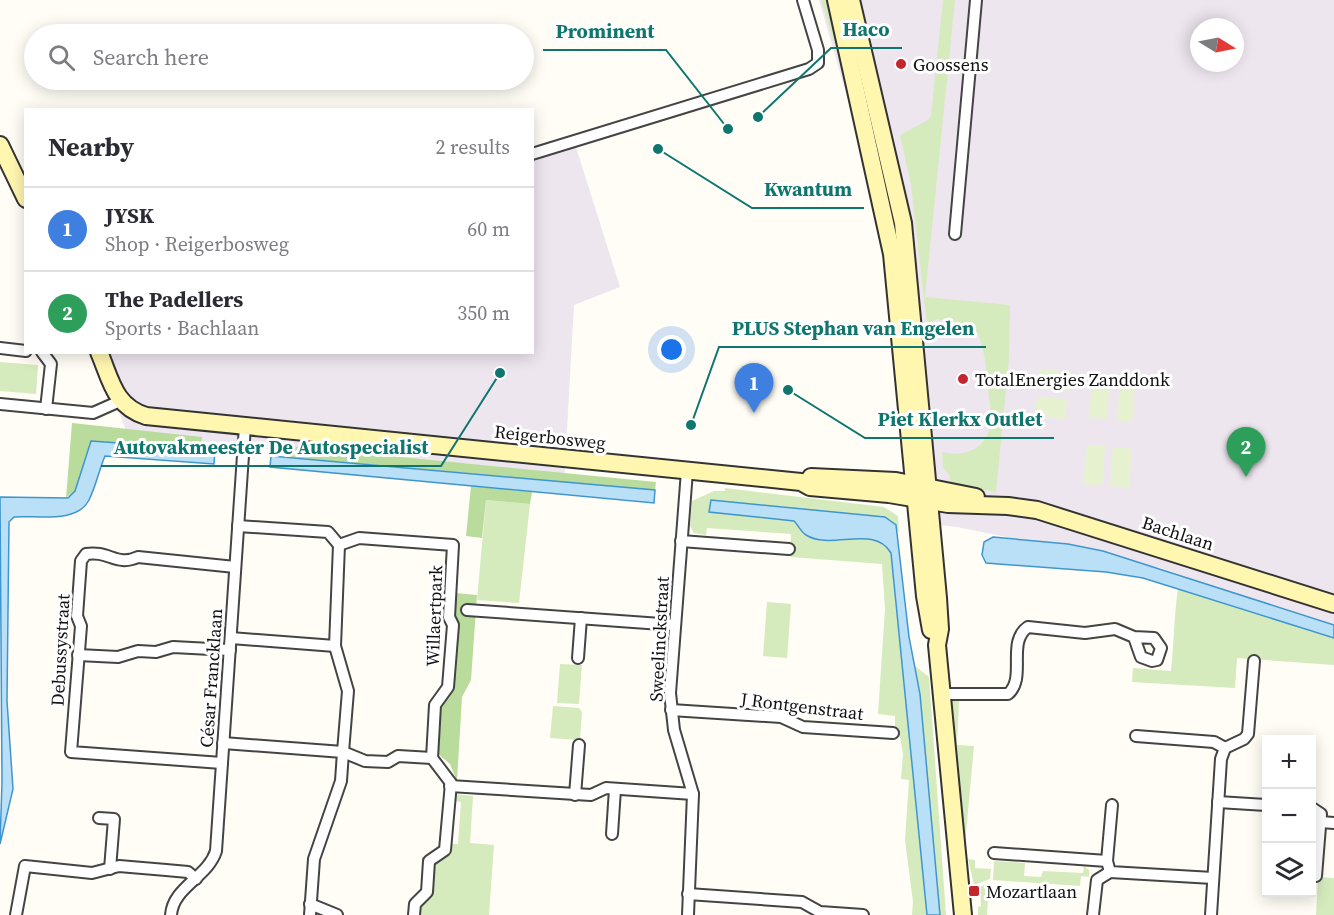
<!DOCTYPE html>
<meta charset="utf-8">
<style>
body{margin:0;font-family:"Source Serif 4",serif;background:#f7f7f7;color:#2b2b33}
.controls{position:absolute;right:18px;bottom:18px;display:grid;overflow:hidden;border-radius:0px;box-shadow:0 3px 15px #0003}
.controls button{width:54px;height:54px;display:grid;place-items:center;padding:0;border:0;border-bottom:2px solid #e1e1e2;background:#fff;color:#2b2b33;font:30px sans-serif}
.compass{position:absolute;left:1190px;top:18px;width:54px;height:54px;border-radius:50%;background:#fff;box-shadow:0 3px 15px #0003;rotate:100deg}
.you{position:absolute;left:672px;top:350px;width:21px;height:21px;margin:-15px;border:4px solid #fff;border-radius:50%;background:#1a73e8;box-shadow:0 0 0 9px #1a73e833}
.badge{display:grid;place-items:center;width:39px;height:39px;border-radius:50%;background:#c4262e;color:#fff;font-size:20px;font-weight:700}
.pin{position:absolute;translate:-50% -50px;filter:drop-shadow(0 2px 3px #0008)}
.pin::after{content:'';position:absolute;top:32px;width:21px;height:18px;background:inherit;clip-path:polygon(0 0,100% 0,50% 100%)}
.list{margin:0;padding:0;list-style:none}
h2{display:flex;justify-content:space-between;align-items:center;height:78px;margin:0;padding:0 24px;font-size:26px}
h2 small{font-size:20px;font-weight:400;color:#7c7c81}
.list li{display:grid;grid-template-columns:39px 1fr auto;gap:18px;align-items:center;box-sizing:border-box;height:84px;padding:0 24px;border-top:2px solid #e1e1e2}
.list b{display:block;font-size:22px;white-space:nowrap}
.list p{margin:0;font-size:20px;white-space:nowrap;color:#7c7c81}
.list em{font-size:20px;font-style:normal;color:#7c7c81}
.icon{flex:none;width:33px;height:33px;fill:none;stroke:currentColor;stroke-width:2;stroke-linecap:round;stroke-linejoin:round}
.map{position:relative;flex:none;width:1334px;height:915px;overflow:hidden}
.search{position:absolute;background:#fff;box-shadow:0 3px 15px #0003;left:24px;top:24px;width:510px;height:66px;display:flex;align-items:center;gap:15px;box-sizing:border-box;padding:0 21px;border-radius:33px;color:#7c7c81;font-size:22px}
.panel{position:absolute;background:#fff;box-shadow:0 3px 15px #0003;left:24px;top:108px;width:510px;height:246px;border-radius:0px}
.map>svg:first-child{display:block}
.industrial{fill:#eee6ef;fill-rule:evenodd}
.green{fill:#d5ebbd}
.forest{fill:#b9dc9c}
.pitch{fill:#e6f2cf}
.water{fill:#b9e0f7;stroke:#3f96cf;stroke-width:1.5}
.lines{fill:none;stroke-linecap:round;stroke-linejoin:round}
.street-casing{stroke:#444;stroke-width:14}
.secondary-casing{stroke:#333;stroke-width:20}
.street{stroke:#fff;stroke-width:10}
.secondary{stroke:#fff6b0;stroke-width:16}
.poi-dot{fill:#c4262e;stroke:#fff;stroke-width:2}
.labels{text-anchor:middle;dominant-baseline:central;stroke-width:6;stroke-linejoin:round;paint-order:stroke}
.poi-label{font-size:18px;fill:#111;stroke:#fff;text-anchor:start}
.street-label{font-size:18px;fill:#111;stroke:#fff}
.leader{fill:none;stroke:#0f766e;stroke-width:2}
.callout-dot{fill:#0f766e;stroke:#fff;stroke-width:2}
.callout-label{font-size:20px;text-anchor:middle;font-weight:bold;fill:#0f766e;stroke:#fff;stroke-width:6;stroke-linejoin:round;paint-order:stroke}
</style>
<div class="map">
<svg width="1334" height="915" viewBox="0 0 1334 915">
<rect width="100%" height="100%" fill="#fffdf5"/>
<!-- industrial -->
<g class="industrial">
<path d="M819,0h515v627l-173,-59 -204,-41 -47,-5 -32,-318zM1199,27h36v36h-36z"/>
<path d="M576,147l44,140 -46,18 -10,178 -437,-50 -31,-80 436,-1 1,-192z"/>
</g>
<!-- green -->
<g class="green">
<path d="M821,0h11l14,57 -7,2z"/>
<path d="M943,0h12l-30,297 85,8 -1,54 -13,133 -46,-8v-8l-7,-9 -1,-15c22,5 42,-2 48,-25 3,-10 -1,-27 -2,-38 -2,-23 -3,-43 -14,-63l-38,-7 -9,6 -16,-140 -11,-50 28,-15 3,-5z"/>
<path d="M0,362l38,3 -2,29 -36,-3z"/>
<path d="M725,488l159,19 14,9 1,17 -7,-12 -7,-4 -174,-17 -2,12 85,9c4,4 8,11 12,14 25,17 67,-11 85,18l36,362h-15l1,-13 -8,-62 4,-60 -8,-1 2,-25 -3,-17 -5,-1v-20l-17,-2 7,-105 -3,-45 -92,-7 1,-23 -84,-6 -1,7 -12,-2 -4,-7 2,-25 22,-10h11z"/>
<path d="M486,500l44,4 -11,99 -42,-3z"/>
<path d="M1178,588l156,50v27l-97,-7 -2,30 -103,-6 1,-14 38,3c3,-29 3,-55 7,-83z"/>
<path d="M767,602l24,2 -4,54 -24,-2z"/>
<path d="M560,664l22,1 -3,39 -22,-1z"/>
<path d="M915,666l14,11 17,238h-6l-20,-221z"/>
<path d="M949,701h10l-2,44 17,1 -10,109z"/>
<path d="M553,706l26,2 3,4 -2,28 -30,-2z"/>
<path d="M453,794l20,2 -3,47 24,2 -5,70h-70l1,-10 12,-11 2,-30 15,-11 1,-9h8l3,-42 -8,-1z"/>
<path d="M968,859l7,1v8l16,1 -1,10 -16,6z"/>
<path d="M994,861l31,2 -1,13 17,1 2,-6 40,2 1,-7 5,4v7l-8,-1 -1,10 -87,-6z"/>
<path d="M1318,877l16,1v37h-18z"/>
<path d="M989,883l-2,32h-9v-8l3,-1 -1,-19z"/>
</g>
<!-- forest -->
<g class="forest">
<path d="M72,423l130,14 -1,12 -110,-8 -16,50 -9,7z"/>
<path d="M289,446l367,36 -1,8 -367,-33z"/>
<path d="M471,486l61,6 -2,12 -44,-4 -4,38 -16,-2z"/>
<path d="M455,593l22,2 -6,85 -9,17 -5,84 -7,-17 -13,-11 2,-52 13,-25 5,-56 -4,-11z"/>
</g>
<!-- pitch -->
<g class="pitch">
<path d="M1040,369l31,3 -2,19 -30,-2z"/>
<path d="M1092,379l18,2 -3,38 -18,-2z"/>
<path d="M1120,381l15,1 -3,40 -15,-1z"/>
<path d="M1037,397l30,2 -2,20 -30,-3z"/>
<path d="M1087,445l18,1 -3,40 -19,-2z"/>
<path d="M1113,447l19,2 -3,38 -19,-1z"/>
</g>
<!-- water -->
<g class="water">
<path d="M91,441l124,9 -1,14 -109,-8c-6,14 -9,30 -16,44 -12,24 -53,15 -75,17l-5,5 -2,179 6,88 -13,55 2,-62 -2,-285 68,1 7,-7z"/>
<path d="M271,456l384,34 -1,13 -384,-36z"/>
<path d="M711,500l174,17 11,8 13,112 11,57 20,221h-13l-36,-362c-17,-29 -60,-2 -85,-18 -5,-3 -8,-10 -12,-14l-85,-9z"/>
<path d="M993,537l75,7 35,7 231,74v13l-191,-60 -37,-6 -120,-9 -4,-8 2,-13z"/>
</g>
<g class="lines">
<defs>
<g id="street">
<path d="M532,154l277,-85 9,-6v-13l-15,-50"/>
<path d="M955,234l21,-234"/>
<path d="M0,348l26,3"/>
<path d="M42,352l9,12 -5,45"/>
<path d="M0,404l93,9 27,-12"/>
<path d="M687,471l-17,222 4,37 19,64 -5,121"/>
<path d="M238,526l90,6 11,13 20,-7 94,7 -4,72 4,8 -5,62 -13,18 -3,53 19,25 -6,67 -16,11 -2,31 -12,12 -1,11"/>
<path d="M681,541l108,8"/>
<path d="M467,610l208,15"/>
<path d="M231,638l104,8"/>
<path d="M78,655l40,2 20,-6 18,1 17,-5 57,3"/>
<path d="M578,658l3,-40"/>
<path d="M943,694h65c19,-16 -2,-52 20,-67l57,6 30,-4 19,8 20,1 7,10 -4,12 -5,1 -11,-4 -7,-20"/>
<path d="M671,710l110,7 22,10 90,6"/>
<path d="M1136,736l78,6 11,6"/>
<path d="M223,743l120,9 22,9 23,1 10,-6 34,2"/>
<path d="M222,763l-151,-11 10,-126 -4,-10 4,-55 5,-7c23,-4 30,13 52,3l97,10"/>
<path d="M450,786l141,9 15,-7 87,6"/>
<path d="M575,795l4,-50"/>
<path d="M1218,802l48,3"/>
<path d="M1112,805l-5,56 3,11 103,6"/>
<path d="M1312,808l9,6 -5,62"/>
<path d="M99,818l15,1 -4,50"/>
<path d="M1321,822l13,1"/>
<path d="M612,834l3,-45"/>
<path d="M994,853l113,8"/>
<path d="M688,894l114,8 18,10 43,3"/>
<path d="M310,904l27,11"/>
<path d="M16,915l9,-49 67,7 27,-7 47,4 22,2 8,7"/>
<path d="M171,915c2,-28 37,-38 45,-64l29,-425"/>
<path d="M310,915l4,-56 27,-78 2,-29 5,-61 -13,-45 4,-101"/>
<path d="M1093,915l4,-35 13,-8"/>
<path d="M1211,915l10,-156 4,-11 19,-9 4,-5 6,-73"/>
</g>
<g id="secondary">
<path d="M836,0l56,254 33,342 6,34"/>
<path d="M851,0l52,223 35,375 2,31 -3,16 26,270"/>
<path d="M0,145l26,54"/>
<path d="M99,352c12,28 15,54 47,64l655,66 9,5 79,7 59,10 60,2 29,4 297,94"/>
<path d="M811,477l85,4 80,16"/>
</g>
</defs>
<!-- street casing -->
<use href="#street" class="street-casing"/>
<!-- secondary casing -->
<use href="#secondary" class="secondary-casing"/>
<!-- street -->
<use href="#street" class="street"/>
<!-- secondary -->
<use href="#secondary" class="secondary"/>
</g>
<!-- markers -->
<g class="poi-dot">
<circle cx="901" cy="64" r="6"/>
<circle cx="963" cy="379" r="6"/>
<rect x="968" y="885" width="12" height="12" rx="3"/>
</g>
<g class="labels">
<!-- poi labels -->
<g class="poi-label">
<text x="913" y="64">Goossens</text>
<text x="975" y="379">TotalEnergies Zanddonk</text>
<text x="986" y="891">Mozartlaan</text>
</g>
<!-- street labels -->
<g class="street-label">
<text transform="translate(550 437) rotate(6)">Reigerbosweg</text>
<text transform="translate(1178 533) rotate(18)">Bachlaan</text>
<text transform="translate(434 616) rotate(-88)">Willaertpark</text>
<text transform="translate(659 639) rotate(-87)">Sweelinckstraat</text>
<text transform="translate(60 650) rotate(-87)">Debussystraat</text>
<text transform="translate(211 678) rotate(-86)">César Francklaan</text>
<text transform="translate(802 706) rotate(7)">J Rontgenstraat</text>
</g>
</g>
<!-- callouts -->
<path class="leader" d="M758 117L831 48H902M728 129L666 50H543M658 149L752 208H864M691 425L719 347H986M788 390L865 438H1054M500 373L441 466H101"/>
<g class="callout-dot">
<circle cx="758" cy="117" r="6"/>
<circle cx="728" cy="129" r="6"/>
<circle cx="658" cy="149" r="6"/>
<circle cx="691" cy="425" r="6"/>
<circle cx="788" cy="390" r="6"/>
<circle cx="500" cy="373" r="6"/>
</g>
<g class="callout-label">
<text x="866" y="36">Haco</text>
<text x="605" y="38">Prominent</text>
<text x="808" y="196">Kwantum</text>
<text x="853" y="335">PLUS Stephan van Engelen</text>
<text x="960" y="426">Piet Klerkx Outlet</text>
<text x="271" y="454">Autovakmeester De Autospecialist</text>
</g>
</svg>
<div class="controls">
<button>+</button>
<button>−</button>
<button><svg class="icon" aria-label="layers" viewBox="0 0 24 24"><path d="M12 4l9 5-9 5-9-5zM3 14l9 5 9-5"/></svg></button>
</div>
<svg class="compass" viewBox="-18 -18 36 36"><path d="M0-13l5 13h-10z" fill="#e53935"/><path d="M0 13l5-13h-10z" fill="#7c7c81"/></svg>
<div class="you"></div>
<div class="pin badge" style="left:754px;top:413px;background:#3f7fe0">1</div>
<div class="pin badge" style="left:1246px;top:477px;background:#2e9e5b">2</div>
<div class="search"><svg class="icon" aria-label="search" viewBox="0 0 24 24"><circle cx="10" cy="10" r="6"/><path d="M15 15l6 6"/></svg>Search here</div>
<section class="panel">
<h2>Nearby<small>2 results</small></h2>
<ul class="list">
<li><span class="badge" style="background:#3f7fe0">1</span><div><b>JYSK</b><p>Shop · Reigerbosweg</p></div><em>60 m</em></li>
<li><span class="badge" style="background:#2e9e5b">2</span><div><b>The Padellers</b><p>Sports · Bachlaan</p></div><em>350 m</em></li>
</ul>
</section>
</div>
